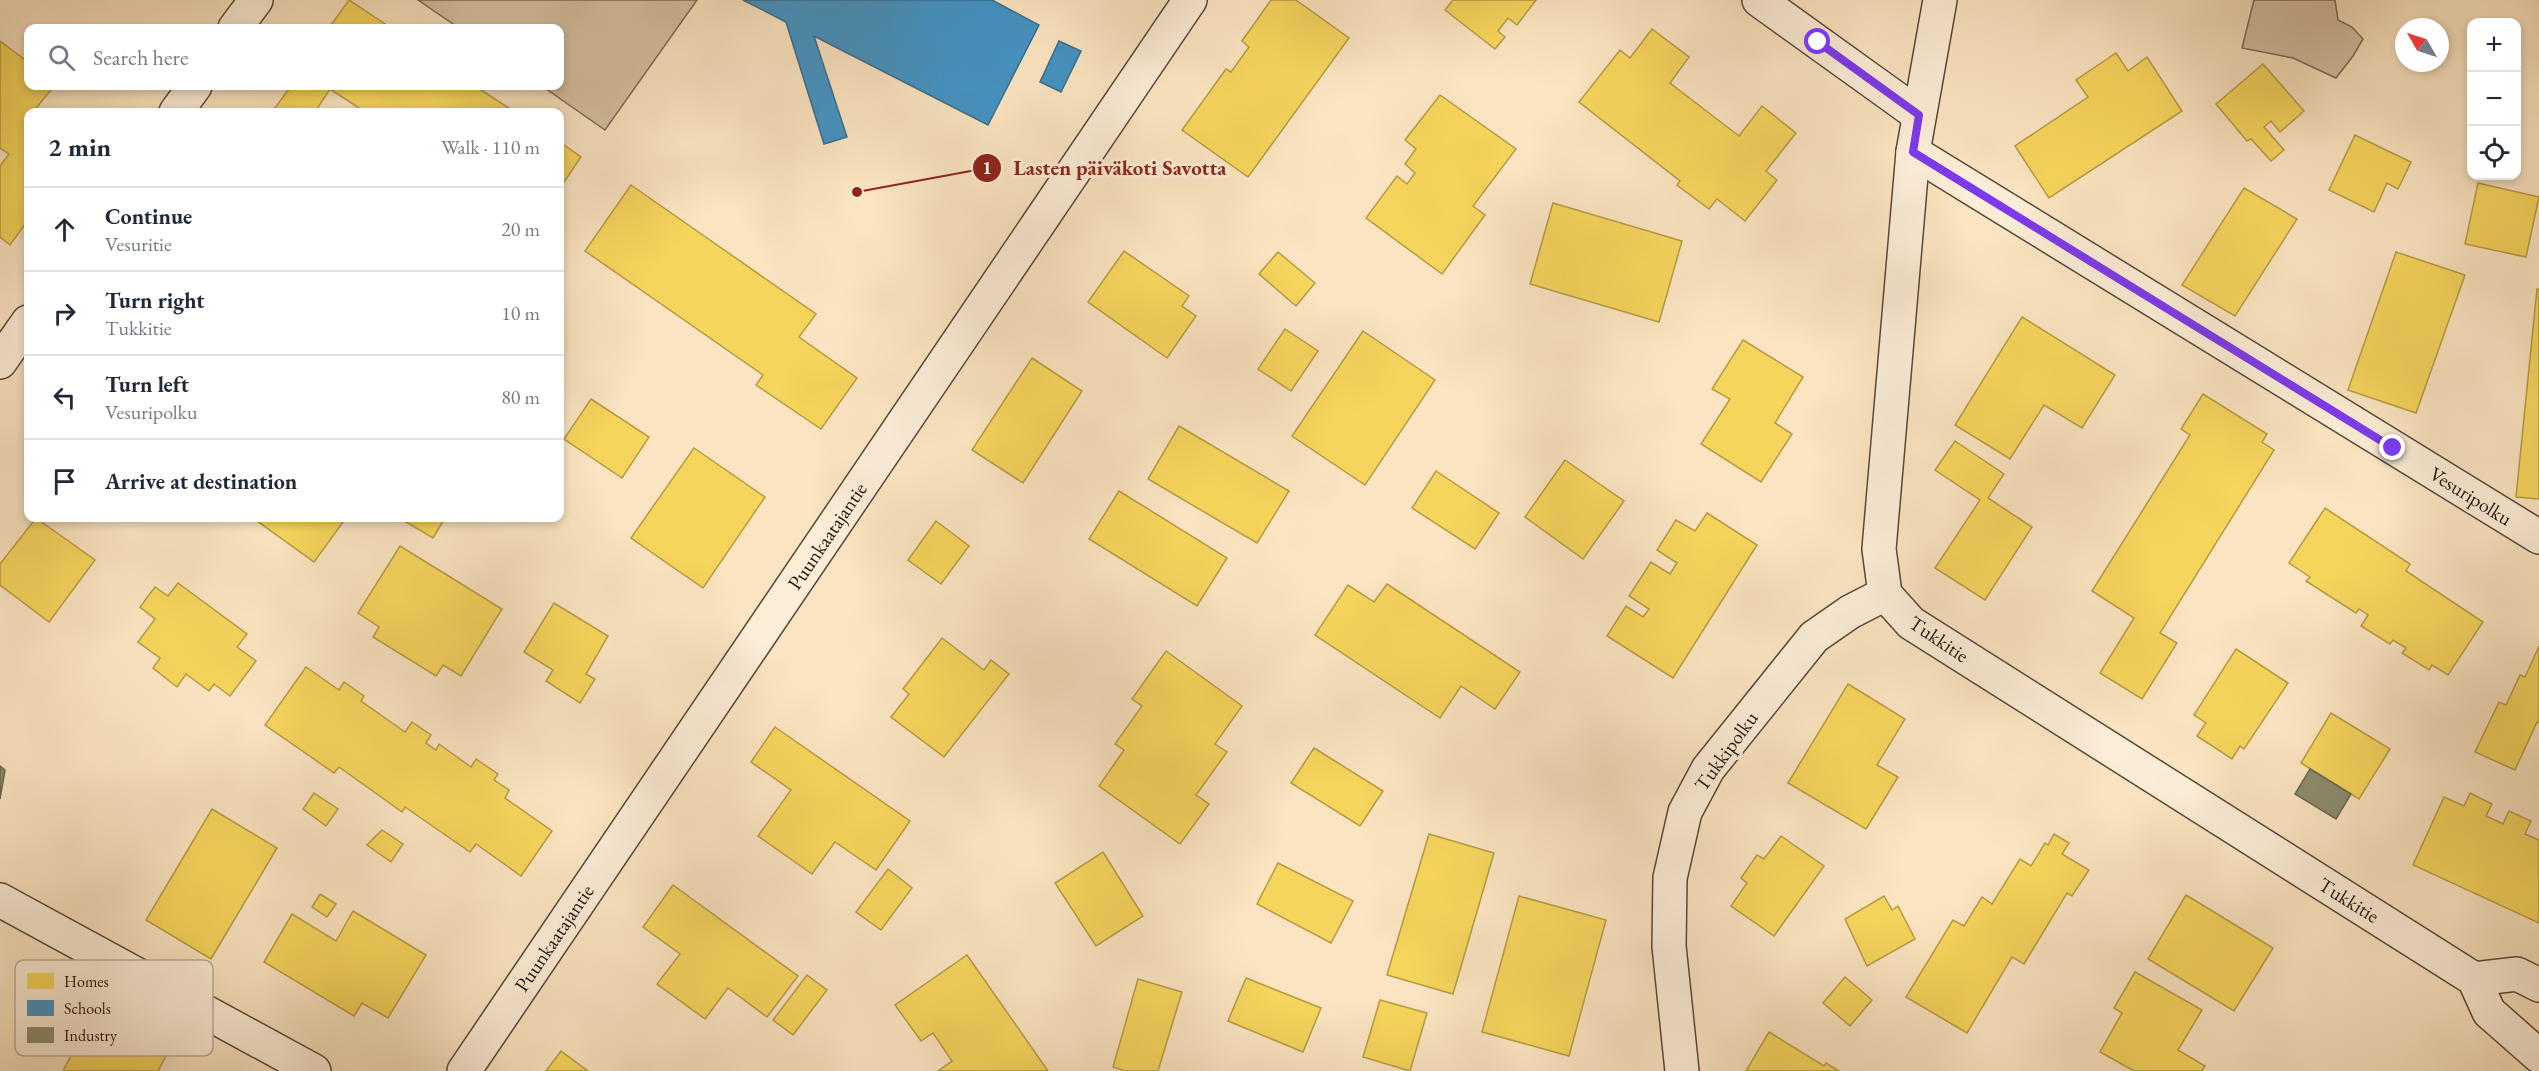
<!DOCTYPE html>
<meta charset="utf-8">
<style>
body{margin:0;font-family:"EB Garamond",serif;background:#f2f2f3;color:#1f2937}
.controls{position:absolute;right:18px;top:18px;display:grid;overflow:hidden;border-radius:12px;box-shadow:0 3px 9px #0003}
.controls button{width:54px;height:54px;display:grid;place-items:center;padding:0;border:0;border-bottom:2px solid #e0e1e3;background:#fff;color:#1f2937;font:30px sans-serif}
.compass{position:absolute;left:2395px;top:18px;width:54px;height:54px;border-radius:50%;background:#fff;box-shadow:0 3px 9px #0003;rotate:309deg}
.stop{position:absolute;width:18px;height:18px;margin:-14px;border:4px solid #7c3aed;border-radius:50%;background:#fff}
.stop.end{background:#7c3aed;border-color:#fff;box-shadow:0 2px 6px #0008}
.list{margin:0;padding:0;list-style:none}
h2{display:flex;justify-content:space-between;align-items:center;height:78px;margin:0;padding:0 24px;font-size:26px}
h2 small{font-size:20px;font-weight:400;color:#747a83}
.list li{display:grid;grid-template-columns:39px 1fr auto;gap:18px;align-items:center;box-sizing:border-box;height:84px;padding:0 24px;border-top:2px solid #e0e1e3}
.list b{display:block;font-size:22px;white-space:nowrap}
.list p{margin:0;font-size:20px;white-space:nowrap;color:#747a83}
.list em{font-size:20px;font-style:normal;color:#747a83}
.icon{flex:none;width:33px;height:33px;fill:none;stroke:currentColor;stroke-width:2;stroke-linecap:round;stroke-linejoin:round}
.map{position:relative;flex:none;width:2539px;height:1071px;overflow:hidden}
.search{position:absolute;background:#fff;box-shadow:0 3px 9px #0003;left:24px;top:24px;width:540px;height:66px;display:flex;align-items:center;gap:15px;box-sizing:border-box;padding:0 21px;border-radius:12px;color:#747a83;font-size:22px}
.panel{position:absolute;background:#fff;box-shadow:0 3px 9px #0003;left:24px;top:108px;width:540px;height:414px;border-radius:12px}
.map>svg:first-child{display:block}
.green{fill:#d6c0a2;stroke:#7c6a57;stroke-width:1.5}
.homes{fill:#f6d55c;stroke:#b69b44;stroke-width:1.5}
.schools{fill:#4393c3;stroke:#396d8c;stroke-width:1.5}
.industry{fill:#8c8c6e;stroke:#6c6851;stroke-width:1.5}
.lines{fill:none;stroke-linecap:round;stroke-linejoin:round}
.minor-casing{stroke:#584739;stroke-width:36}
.minor{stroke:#fcedd7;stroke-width:33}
.route{stroke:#7c3aed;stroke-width:8}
.labels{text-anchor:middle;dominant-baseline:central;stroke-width:6;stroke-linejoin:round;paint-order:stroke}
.street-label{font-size:20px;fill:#21130c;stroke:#fcedd7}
.key{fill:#fcedd7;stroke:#baac9a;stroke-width:1.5}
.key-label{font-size:16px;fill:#21130c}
.leader{fill:none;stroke:#8f2418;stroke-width:2}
.callout-dot{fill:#8f2418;stroke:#fcedd7;stroke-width:2}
.mark-label{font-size:18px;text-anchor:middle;font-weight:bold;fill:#fff}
.callout-label{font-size:21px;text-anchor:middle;font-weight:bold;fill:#8f2418;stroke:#fcedd7;stroke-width:6;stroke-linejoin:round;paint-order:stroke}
</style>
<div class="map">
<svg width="2539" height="1071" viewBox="0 0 2539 1071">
<rect width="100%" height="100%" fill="#fbe4c1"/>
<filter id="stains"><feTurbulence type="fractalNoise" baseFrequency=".00333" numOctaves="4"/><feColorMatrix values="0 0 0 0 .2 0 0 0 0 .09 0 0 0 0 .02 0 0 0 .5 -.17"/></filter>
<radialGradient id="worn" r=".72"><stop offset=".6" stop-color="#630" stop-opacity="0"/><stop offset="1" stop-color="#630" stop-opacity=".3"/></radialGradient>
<!-- green -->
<g class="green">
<path d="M418,0h279l-92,130 -63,-44h18v-58h-101z"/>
<path d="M2254,0h81l3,20 14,7 11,12 -10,17 -17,22 -43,-20 -51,-10z"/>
</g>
<!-- homes -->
<g class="homes">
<path d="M349,0l42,28h-62z"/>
<path d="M1271,0h25l53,38 -101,139 -66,-47 44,-61 5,3 18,-25 -7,-6z"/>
<path d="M1453,0h83l-19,25 -9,-7 -10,13 7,6 -10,12 -50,-39z"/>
<path d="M1652,29l37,28 -19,26 69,53 23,-30 34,27 -30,38 11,9 -32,41 -28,-22 -8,10 -32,-24 3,-4 -101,-79 41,-52 10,8z"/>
<path d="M0,41l28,21v24h26l-21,26h-5l-2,10 2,2v96l-18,25 -10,-8v-71l9,-12 -9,-6z"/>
<path d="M2116,53l12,18 19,-14 35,54 -133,87 -34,-52 73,-49 -12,-17z"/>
<path d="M2263,64l41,47 -24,21 -9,-11 -7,6 20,23 -13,11 -20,-22 -4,2 -31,-37z"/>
<path d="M291,86h184l40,26h-150l-35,-23 -15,23h-43z"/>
<path d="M1440,95l76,54 -43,57 12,9 -43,59 -76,-56 31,-42 10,8 8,-11 -10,-9 11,-15 -11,-9z"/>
<path d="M2355,135l56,27 -13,27 -11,-6 -13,29 -45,-22z"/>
<path d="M560,142l21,15 -21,31z"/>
<path d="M2478,183l61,14 -13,60 -61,-13z"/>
<path d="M631,185l185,129 -17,23 58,41 -36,51 -65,-44 7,-10 -178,-124z"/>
<path d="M2244,188l53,31 -62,97 -53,-31z"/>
<path d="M1553,203l129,38 -23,81 -129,-38z"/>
<path d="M1124,251l65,45 -7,10 14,10 -29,42 -79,-56z"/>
<path d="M1278,252l37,31 -19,23 -37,-32z"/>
<path d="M2396,252l69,23 -49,138 -68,-23z"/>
<path d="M2537,289h2v210l-23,-2z"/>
<path d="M2022,317l93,58 -33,53 -38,-23 -34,54 -55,-34z"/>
<path d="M1285,329l33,22 -27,40 -33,-22z"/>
<path d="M1363,331l72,49 -70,105 -73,-49z"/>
<path d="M1743,340l60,37 -28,46 17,11 -31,48 -60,-38 29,-45 -18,-10z"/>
<path d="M1032,358l50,33 -59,92 -51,-33z"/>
<path d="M2203,394l64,40 -5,8 12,8 -114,183 17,10 -35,56 -42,-26 34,-55 -42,-27 98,-156 -9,-6z"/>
<path d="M591,399l58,38 -27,41 -58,-39z"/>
<path d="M1179,426l110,65 -32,52 -109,-64z"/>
<path d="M1955,441l49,33 -16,24 44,29 -47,73 -50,-32 45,-68 -45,-30z"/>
<path d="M694,448l71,49 -62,91 -72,-50z"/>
<path d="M1565,460l59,41 -41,58 -58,-42z"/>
<path d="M1436,471l63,42 -24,36 -63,-41z"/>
<path d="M1119,491l108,67 -30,48 -108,-67z"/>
<path d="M2325,508l85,56 -4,7 77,51 -35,53 -16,-10 -3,5 -27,-17 4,-5 -13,-8 -3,4 -29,-18 7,-11 -9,-6 -3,4 -50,-32 4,-4 -21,-14z"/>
<path d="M1707,513l50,32 -84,133 -66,-42 19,-30 17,11 6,-8 -20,-13 22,-34 19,12 7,-11 -20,-13 19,-30 19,11z"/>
<path d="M36,518l59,42 -46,62 -49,-37v-21z"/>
<path d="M253,518h93l-32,44z"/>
<path d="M399,518h46l-12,20z"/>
<path d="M936,521l33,25 -28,38 -33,-24z"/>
<path d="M400,546l102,63 -41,67 -18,-11 -7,11 -63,-39 6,-10 -21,-14z"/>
<path d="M178,583l69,51 -10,13 19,14 -26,35 -16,-12 -5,7 -23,-17 -9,13 -24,-19 7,-10 -22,-16 17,-23 -15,-12 15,-20 13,9z"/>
<path d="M1387,584l133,88 -25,37 -34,-23 -21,32 -125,-83 33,-50 26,17z"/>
<path d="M554,603l54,33 -22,38 9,5 -15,24 -34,-22 7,-11 -29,-18z"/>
<path d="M942,638l42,32 7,-10 18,14 -65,83 -53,-40 18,-23 -6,-5z"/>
<path d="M2539,646v77l-2,-1 -22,48 -40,-18 24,-50 7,3 14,-30 5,2z"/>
<path d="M2236,649l52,34 -44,66 -4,-3 -8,13 -35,-23 9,-13 -12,-8z"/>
<path d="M1166,651l76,55 -27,38 12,8 -31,43 13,9 -29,40 -81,-58 25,-36 -9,-6 27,-38 -10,-7z"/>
<path d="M306,667l33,23 5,-8 20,14 -3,5 44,31 7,-10 19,13 -5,8 10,7 3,-6 32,23 5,-8 22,15 -4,6 15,10 -4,8 47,33 -31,45 -45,-32 -6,8 -65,-45 -3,5 -63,-45 -5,6 -69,-48z"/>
<path d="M1848,684l57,35 -28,46 21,12 -32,52 -78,-46z"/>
<path d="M2331,713l59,36 -31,50 -58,-36z"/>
<path d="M775,727l135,94 -34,49 -41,-28 -23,32 -54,-38 33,-46 -40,-28z"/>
<path d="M1314,748l69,43 -23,35 -69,-43z"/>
<path d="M314,793l24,16 -12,17 -23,-17z"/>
<path d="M2470,793l22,11 -6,12 17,8 6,-13 22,10 -6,13 14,6v83l-126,-58 31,-68 20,9z"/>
<path d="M212,809l65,39 -66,111 -65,-39z"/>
<path d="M382,830l21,14 -12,18 -24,-17z"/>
<path d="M1429,834l65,19 -41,141 -66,-19z"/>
<path d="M2054,834l15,9 -7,11 27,16 -17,26 -5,-3 -43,71 -12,-7 -45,76 -61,-36 47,-77 11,6 18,-29 10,7 28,-45 11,7 14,-23 3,2z"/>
<path d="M1781,836l43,30 -50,70 -43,-30 16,-23 -6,-5 16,-23 7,4z"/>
<path d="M1103,852l40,64 -47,30 -41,-63z"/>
<path d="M1278,863l75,38 -22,42 -74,-39z"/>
<path d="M888,869l24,19 -31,42 -25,-18z"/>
<path d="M673,885l125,91 -31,41 -39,-29 -23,31 -48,-35 23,-30 -37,-27z"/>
<path d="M320,894l16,10 -9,13 -15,-10z"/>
<path d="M2186,895l87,53 -39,63 -86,-52z"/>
<path d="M1519,896l87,24 -37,136 -87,-24z"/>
<path d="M1884,896l8,14 6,-4 17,33 -48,27 -22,-47z"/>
<path d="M353,911l73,44 -38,63 -26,-15 -8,13 -90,-54 28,-48 44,27z"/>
<path d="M967,955l81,116h-110l14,-10 -19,-28 -12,8 -26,-36z"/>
<path d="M2135,972l67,38 -24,40 27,16 -3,5h-68l-34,-19 22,-39 -8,-5z"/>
<path d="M807,975l20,15 -34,45 -20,-15z"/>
<path d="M1845,977l27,23 -22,26 -27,-23z"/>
<path d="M1246,978l75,30 -18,44 -75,-31z"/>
<path d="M1138,979l44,13 -24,79h-33l-12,-4z"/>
<path d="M1380,1000l47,13 -17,58 -47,-14z"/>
<path d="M1769,1032l55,34 2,-3 13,8h-93z"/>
<path d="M137,1036l31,16 -10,19h-95l13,-25 19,10 10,-19 25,12z"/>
<path d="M561,1051l27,20h-42z"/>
</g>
<!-- schools -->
<g class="schools">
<path d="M743,0h249l47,25 -51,100 -174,-89 33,101 -23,7 -38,-122z"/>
<path d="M1059,41l22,10 -20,41 -21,-10z"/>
</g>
<!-- industry -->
<g class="industry">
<path d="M0,766l5,4 -5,29z"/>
<path d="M2310,769l41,25 -15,25 -41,-25z"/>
</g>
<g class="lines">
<defs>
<g id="minor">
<path d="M1759,0l160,115"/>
<path d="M1940,0l-27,152 -34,397 6,45 26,29 563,356 15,33 50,44"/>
<path d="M235,28l21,-28"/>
<path d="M176,112l19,-26"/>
<path d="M1913,152l626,385"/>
<path d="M0,362l28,-40"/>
<path d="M0,900l314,171"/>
<path d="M2474,979l43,-5 22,11"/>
<path d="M464,1071l726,-1071"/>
<path d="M1682,1071l-13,-125 1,-68 15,-66 23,-43 106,-132 36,-25 35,-18"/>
</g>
</defs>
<!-- minor casing -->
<use href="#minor" class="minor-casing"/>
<!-- minor -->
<use href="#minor" class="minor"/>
</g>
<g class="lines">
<!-- route -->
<path class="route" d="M1818,42l101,73 -6,37 480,296"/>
</g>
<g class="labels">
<!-- street labels -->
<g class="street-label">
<text transform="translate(2471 496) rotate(32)">Vesuripolku</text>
<text transform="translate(827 536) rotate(-56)">Puunkaatajantie</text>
<text transform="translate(1939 639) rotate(34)">Tukkitie</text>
<text transform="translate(1726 751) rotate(-54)">Tukkipolku</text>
<text transform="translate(2349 900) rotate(32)">Tukkitie</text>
<text transform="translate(554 938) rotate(-56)">Puunkaatajantie</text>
</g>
</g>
<!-- legend -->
<rect x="15" y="960" width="198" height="96" rx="9" class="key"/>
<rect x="27" y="973" width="27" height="16" fill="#f6d55c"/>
<rect x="27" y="1000" width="27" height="16" fill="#4393c3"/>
<rect x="27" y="1027" width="27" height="16" fill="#8c8c6e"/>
<g class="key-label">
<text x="64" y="987">Homes</text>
<text x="64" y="1014">Schools</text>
<text x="64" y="1041">Industry</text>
</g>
<!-- callouts -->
<path class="leader" d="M857 192L987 168"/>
<g class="callout-dot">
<circle cx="857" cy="192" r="6"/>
<circle cx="987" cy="168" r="15"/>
</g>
<g class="mark-label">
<text x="987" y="174">1</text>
</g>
<g class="callout-label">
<text x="1120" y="175">Lasten päiväkoti Savotta</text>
</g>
<rect width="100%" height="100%" filter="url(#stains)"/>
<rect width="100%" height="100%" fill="url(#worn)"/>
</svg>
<div class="controls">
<button>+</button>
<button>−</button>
<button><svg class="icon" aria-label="locate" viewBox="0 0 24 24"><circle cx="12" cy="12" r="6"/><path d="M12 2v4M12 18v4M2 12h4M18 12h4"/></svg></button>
</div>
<svg class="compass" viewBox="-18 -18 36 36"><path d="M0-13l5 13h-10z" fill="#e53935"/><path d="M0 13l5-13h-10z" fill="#747a83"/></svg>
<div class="stop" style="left:1818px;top:42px"></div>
<div class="stop end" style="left:2393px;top:448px"></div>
<div class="search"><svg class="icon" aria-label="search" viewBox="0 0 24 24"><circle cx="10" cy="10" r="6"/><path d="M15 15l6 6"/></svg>Search here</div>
<section class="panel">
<h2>2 min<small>Walk · 110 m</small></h2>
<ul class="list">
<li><svg class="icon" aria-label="ahead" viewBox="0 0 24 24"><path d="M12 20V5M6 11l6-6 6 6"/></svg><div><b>Continue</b><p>Vesuritie</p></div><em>20 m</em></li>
<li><svg class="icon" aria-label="right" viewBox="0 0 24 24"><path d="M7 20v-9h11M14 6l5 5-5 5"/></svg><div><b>Turn right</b><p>Tukkitie</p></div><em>10 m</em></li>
<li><svg class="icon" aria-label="left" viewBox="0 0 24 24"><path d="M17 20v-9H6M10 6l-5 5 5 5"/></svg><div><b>Turn left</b><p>Vesuripolku</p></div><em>80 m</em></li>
<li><svg class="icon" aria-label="arrive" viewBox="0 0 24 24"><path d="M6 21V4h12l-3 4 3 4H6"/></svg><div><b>Arrive at destination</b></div></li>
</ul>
</section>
</div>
